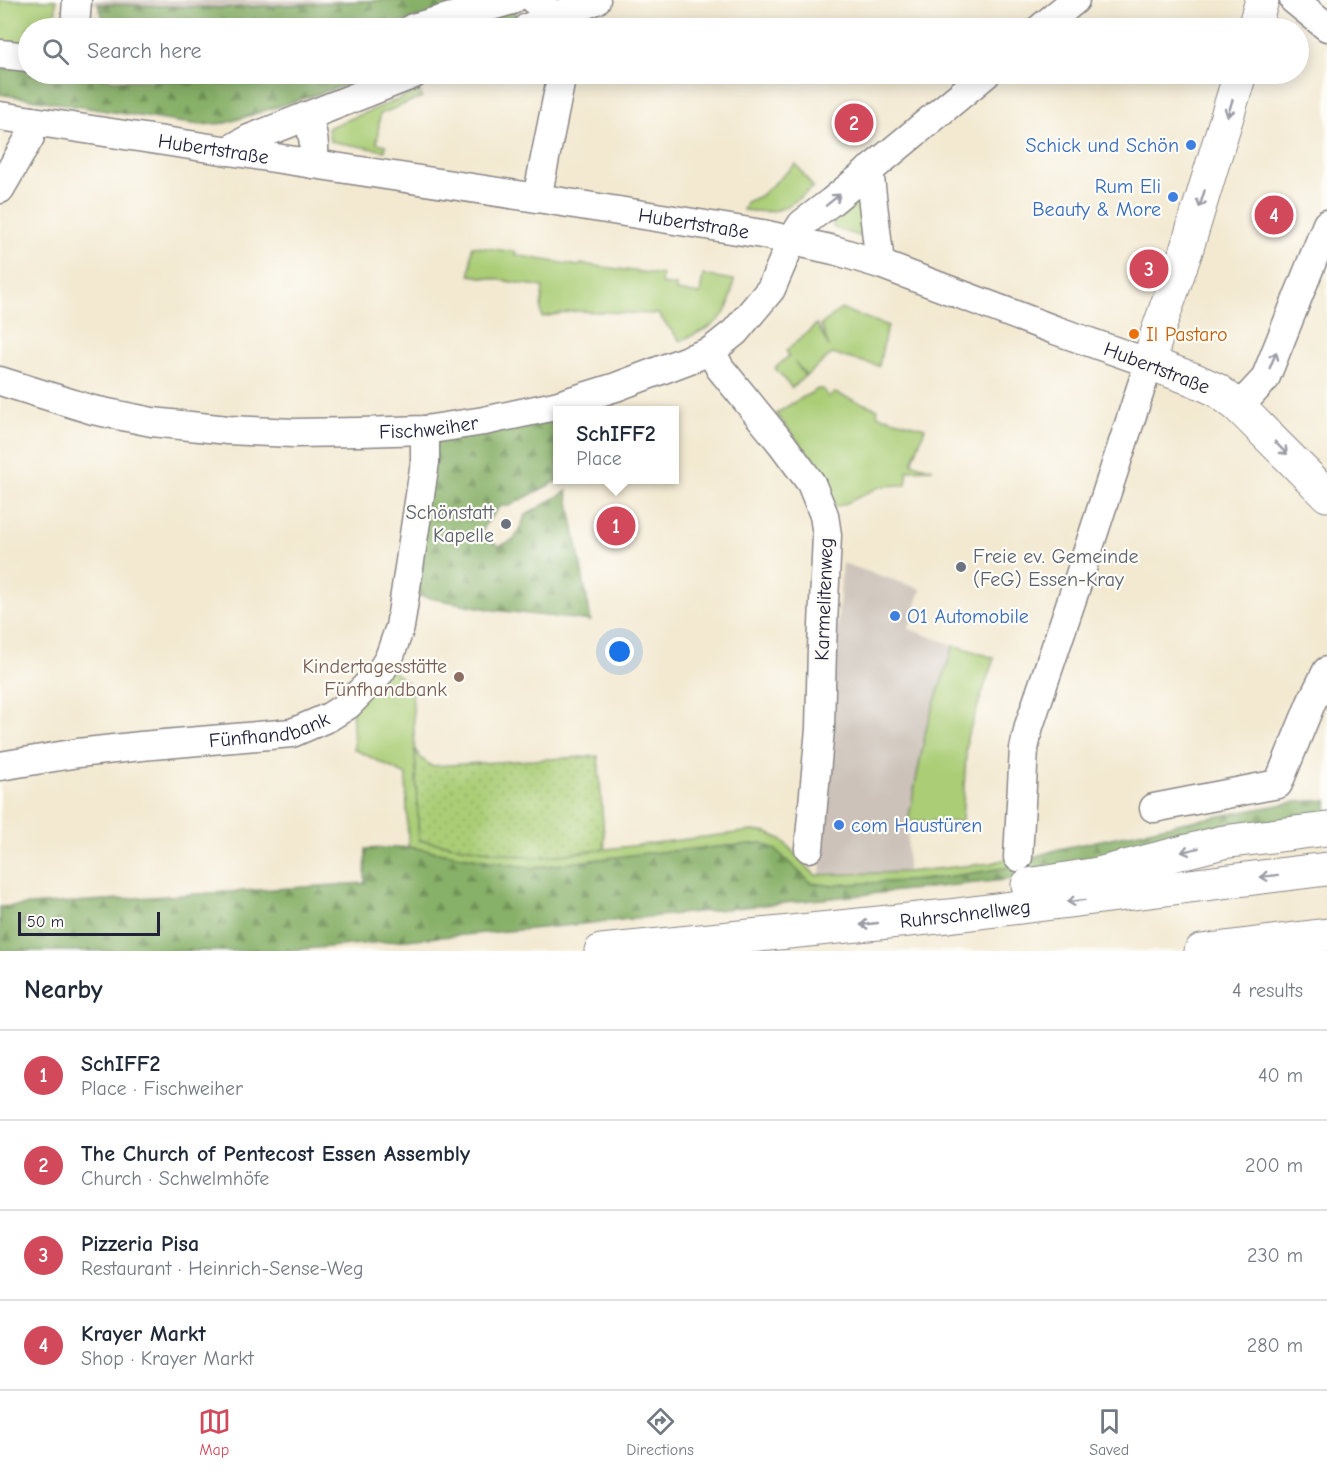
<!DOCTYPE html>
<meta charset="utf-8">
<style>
body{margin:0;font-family:"Comic Neue",sans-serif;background:#f6f6f7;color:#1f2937}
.scale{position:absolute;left:18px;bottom:15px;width:142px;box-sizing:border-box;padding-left:6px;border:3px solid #22223b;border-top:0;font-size:16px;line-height:21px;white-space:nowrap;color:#22223b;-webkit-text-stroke:4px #fdfcf7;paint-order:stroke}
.you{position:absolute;left:620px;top:652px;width:21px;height:21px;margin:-15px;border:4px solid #fff;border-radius:50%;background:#1a73e8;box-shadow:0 0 0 9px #1a73e833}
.badge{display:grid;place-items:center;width:39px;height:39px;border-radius:50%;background:#d1495b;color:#fff;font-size:20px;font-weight:700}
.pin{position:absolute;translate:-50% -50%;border:3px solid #fff;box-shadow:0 2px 6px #0006}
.popup{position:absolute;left:553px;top:406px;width:126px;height:78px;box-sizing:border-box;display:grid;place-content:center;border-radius:0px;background:#fff;filter:drop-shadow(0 2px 4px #0005);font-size:20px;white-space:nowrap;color:#747a83}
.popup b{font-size:22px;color:#1f2937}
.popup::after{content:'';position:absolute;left:50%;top:100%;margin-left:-12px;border:12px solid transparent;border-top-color:#fff}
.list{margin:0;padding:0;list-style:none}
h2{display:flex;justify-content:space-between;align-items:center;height:78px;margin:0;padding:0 24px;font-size:26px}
h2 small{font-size:20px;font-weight:400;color:#747a83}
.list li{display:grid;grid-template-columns:39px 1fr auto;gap:18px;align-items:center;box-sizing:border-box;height:90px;padding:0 24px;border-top:2px solid #e0e1e3}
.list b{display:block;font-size:22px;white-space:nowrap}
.list p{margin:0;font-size:20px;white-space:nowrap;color:#747a83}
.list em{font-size:20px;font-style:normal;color:#747a83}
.icon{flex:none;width:33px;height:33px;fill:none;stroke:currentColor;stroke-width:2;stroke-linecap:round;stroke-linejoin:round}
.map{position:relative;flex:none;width:1327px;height:951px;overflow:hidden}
.search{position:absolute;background:#fff;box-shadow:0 3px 15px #0003;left:18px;right:18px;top:18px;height:66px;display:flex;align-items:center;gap:15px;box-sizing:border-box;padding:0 21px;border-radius:33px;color:#747a83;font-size:22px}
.sheet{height:438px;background:#fff}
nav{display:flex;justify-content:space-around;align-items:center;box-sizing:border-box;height:84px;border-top:2px solid #e0e1e3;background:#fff;font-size:16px;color:#747a83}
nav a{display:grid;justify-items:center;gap:3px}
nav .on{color:#d1495b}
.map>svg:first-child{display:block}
.industrial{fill:#ccc2b9}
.green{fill:#aacd76;stroke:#667858;stroke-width:1.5}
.forest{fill:url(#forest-firs);stroke:#546951;stroke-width:1.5}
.park{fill:url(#park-dots);stroke:#667858;stroke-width:1.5}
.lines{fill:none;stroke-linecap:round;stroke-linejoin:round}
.minor-casing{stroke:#8a8686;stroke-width:31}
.major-casing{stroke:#8a8686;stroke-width:35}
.highway-casing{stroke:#8a8686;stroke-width:35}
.minor{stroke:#fff;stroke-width:28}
.major{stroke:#fff;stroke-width:33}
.highway{stroke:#fff;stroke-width:33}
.oneway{stroke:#9c9ca7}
.shop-dot{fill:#3f7fe0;stroke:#fdfcf7;stroke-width:2}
.food-dot{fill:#e8710a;stroke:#fdfcf7;stroke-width:2}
.worship-dot{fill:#6b7280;stroke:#fdfcf7;stroke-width:2}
.education-dot{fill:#8d6e63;stroke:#fdfcf7;stroke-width:2}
.labels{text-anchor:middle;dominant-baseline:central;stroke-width:4.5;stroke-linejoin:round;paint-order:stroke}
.shop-label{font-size:20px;fill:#366cbe;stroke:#fdfcf7;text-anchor:end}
.street-label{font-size:20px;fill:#22223b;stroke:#fdfcf7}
.food-label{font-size:20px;fill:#c56008;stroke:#fdfcf7;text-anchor:start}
.worship-label{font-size:20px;fill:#5b616d;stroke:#fdfcf7;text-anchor:end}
.education-label{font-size:20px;fill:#785e54;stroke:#fdfcf7;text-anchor:end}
</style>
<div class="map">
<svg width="1327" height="951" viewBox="0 0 1327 951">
<defs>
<pattern id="forest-firs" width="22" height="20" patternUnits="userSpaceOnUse" patternTransform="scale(1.5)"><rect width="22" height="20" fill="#87b067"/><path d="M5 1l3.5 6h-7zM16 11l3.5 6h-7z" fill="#6e8f56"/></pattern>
<pattern id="park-dots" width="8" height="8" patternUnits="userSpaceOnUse" patternTransform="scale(1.5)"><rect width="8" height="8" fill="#aacd76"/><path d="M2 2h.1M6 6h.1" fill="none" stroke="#92b067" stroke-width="1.8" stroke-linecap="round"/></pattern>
</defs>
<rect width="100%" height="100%" fill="#fdfcf7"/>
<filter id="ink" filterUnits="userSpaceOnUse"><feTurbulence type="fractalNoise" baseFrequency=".0167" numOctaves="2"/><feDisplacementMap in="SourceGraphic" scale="12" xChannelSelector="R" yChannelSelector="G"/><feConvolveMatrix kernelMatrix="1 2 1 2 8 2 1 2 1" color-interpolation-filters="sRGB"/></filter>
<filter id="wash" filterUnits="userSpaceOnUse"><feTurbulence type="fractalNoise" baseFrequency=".008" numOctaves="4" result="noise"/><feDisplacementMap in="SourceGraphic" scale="24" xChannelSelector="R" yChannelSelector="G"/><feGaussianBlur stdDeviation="1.35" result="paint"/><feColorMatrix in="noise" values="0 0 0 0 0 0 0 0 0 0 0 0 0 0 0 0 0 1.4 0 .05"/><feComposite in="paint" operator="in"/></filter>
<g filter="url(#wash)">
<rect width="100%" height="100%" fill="#f3e9d1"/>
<!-- industrial -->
<g class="industrial">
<path d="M56,0h330l-160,8 -128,-4z"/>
<path d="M842,563l79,26 -12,40 45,16 -27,80 -19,95 -1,52 -87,3z"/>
</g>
<!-- green -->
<g class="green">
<path d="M0,0h56l-1,28h-27v17l-28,-3z"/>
<path d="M420,91l2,6 -42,17 -3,29 9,2 -1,6 -55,-10 -2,-12 2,-2z"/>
<path d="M796,164l17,23c-27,22 -34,28 -70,23l3,-8 14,-6z"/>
<path d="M861,195l7,44 -34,-11 -3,-11z"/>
<path d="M472,246l44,6 -1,3 64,11 2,-2 81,11 -1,9 15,2v5l24,3 3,-19 31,5c-2,9 -3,20 -7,29 -9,17 -30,24 -47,32l-22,-27 -84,-3 -32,6 -1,-7 2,-23 -73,-12z"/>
<path d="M841,309l47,17 -3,9 -6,31 -47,-12 -26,22 -11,-14 10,14 -13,12 -17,-20 14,-12 -3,-5 31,-27 12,23 -8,-22z"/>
<path d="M818,389h5l6,8 6,-4 43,16 -1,6 48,13 -13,35 21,6 -25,1 -2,15c-11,0 -23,0 -33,5 -14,6 -23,14 -39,17l-9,-25 -9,-18 -40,-50 15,-10z"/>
<path d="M954,645l40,13 -27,80 -5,84 -54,-1 19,-96z"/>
<path d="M387,666l25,21 7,153 114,18 220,-27 14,2 14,6 34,36 92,-3 85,-9 24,-7 8,8c-67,14 -137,21 -205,21l-8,-2 -48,-40 -154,15 -77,10 -124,-21 -2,-72 -52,-26 -2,-47z"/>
</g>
<!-- forest -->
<g class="forest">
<path d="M386,0h92l-58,18 -42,10h-271l-9,-24 128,4z"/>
<path d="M516,10l1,15 -9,3h-65z"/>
<path d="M0,64l28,3v7h49l37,6 101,1 50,-7h116l-155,49 -25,2 -24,-3 -177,-28z"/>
<path d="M548,409l9,30 1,41h1l-50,26h-9l-16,20 -2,10 17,10 15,-6 12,-25 41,-24 24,130 -97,-11 -86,-16 18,-163z"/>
<path d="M1327,800v20l-313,59 -451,47 -281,25h-282v-44l365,-24 1,-34 42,-2 124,21 115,-15 116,-10 13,7 35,33 17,2 98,-5 73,-11 24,-5 17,-9 19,-6 123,-26 113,-21z"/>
</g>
<!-- park -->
<path class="park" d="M415,749l5,8 11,9 167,-10 7,93 -72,9 -114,-18z"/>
</g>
<g filter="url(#ink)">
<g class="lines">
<defs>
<g id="minor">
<path d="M534,0l22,17 4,11"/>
<path d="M1294,0l33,27"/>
<path d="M75,28l2,-28"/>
<path d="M413,28l99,-28"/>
<path d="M527,28l69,-28"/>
<path d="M1041,28l34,-28"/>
<path d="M0,54l28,3"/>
<path id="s1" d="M0,116l537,82 225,36 72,16 46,14 175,66 94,33 -75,230 -45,133 -5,23 -6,108"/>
<path d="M307,116c6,15 9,31 6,48"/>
<path d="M227,151l22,-12 165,-65"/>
<path d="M869,170l11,94"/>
<path d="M0,189l30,-52 2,-16"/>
<path d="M537,198l25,-124"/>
<path d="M711,351l9,17 62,76 29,39 13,32 3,20 -5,113 -2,81 -11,119"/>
<path id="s2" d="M0,381l93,29 59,12 76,8 65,3 67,-1 65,-2 59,-9 71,-15 61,-19 95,-36 24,-19 36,-43 21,-49 10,-16 29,-22 155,-128"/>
<path d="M1239,407l26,-28 62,-155"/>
<path id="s3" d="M0,766l78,-13 63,-7 151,-13 37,-16 19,-12 33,-34 8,-13 11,-31 25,-165v-32"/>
<path d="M1154,808l124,-24 33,-81 16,-32"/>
</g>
<g id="major">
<path d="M1254,28l8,-28"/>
<path d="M1240,74l-54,177 -28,80 -9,32 46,17 22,10 22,17 88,88"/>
</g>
<g id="highway">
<path d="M1028,885l70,-11 125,-32 104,-13"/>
<path id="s4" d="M601,951l347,-35 379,-47"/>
<path d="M1201,951l126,-16"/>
</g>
</defs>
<!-- minor casing -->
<use href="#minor" class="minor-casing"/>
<!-- major casing -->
<use href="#major" class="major-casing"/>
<!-- highway casing -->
<use href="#highway" class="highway-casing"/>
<!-- minor -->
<use href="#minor" class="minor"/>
<!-- major -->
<use href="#major" class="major"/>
<!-- highway -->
<use href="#highway" class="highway"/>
</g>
<!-- one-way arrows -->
<defs><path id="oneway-shaft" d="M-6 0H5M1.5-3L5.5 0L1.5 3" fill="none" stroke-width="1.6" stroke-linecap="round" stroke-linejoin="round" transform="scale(1.5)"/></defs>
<g class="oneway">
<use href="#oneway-shaft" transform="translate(1230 108) rotate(107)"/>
<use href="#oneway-shaft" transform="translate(1202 199) rotate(107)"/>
<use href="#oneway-shaft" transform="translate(833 200) rotate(-39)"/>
<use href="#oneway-shaft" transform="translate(1273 360) rotate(-68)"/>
<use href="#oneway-shaft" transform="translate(1281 448) rotate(46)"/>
<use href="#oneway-shaft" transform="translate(1190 850) rotate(166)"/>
<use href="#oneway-shaft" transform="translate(1269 876) rotate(173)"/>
<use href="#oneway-shaft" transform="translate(1076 901) rotate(173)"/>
<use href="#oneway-shaft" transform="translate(869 924) rotate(174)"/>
</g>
</g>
<!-- markers -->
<g class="shop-dot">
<circle cx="1191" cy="145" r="6"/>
<circle cx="1173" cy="197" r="6"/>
<circle cx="895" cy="616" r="6"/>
<circle cx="839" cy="825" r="6"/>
</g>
<circle class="food-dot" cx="1134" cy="334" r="6"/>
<g class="worship-dot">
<circle cx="506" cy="524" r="6"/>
<circle cx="961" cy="567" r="6"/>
</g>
<circle class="education-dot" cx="459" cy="677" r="6"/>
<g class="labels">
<!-- shop labels -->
<g class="shop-label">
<text x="1179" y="145">Schick und Schön</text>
<text x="1161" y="186">Rum Eli<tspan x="1161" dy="23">Beauty &amp; More</tspan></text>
<text x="907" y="616" text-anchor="start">O1 Automobile</text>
<text x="851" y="825" text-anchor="start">com Haustüren</text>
</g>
<!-- street labels -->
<g class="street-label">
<text stroke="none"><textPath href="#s1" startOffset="216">Hubertstraße</textPath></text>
<text stroke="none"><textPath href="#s1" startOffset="702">Hubertstraße</textPath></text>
<text transform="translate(1157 368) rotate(21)">Hubertstraße</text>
<text stroke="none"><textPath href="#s2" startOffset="435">Fischweiher</textPath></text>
<text transform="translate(824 599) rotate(-88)">Karmelitenweg</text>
<text stroke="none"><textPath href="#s3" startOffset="272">Fünfhandbank</textPath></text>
<text stroke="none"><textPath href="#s4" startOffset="366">Ruhrschnellweg</textPath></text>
</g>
<!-- food labels -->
<g class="food-label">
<text x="1146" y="334">Il Pastaro</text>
</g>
<!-- worship labels -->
<g class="worship-label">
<text x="494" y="512">Schönstatt<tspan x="494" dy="23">Kapelle</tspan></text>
<text x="973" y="556" text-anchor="start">Freie ev. Gemeinde<tspan x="973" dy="23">(FeG) Essen-Kray</tspan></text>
</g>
<!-- education labels -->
<g class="education-label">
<text x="447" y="666">Kindertagesstätte<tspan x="447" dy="23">Fünfhandbank</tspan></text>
</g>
</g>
</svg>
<div class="scale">50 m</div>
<div class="you"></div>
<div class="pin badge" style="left:616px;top:526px">1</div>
<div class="popup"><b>SchIFF2</b>Place</div>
<div class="pin badge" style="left:854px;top:123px">2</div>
<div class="pin badge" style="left:1149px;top:269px">3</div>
<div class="pin badge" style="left:1274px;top:215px">4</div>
<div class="search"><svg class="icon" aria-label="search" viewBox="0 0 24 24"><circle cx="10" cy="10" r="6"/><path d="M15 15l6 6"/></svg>Search here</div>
</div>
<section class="sheet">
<h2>Nearby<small>4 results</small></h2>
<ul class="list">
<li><span class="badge">1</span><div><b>SchIFF2</b><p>Place · Fischweiher</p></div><em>40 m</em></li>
<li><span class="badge">2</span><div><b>The Church of Pentecost Essen Assembly</b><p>Church · Schwelmhöfe</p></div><em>200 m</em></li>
<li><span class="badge">3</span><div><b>Pizzeria Pisa</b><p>Restaurant · Heinrich-Sense-Weg</p></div><em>230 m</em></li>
<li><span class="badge">4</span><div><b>Krayer Markt</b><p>Shop · Krayer Markt</p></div><em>280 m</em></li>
</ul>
</section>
<nav>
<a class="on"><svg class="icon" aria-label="map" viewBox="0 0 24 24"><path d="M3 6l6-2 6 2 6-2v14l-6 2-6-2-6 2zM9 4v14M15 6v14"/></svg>Map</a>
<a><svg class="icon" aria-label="directions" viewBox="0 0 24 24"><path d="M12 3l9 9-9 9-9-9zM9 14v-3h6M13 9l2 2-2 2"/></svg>Directions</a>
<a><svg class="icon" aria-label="saved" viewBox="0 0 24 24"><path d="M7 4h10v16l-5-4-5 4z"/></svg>Saved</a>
</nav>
